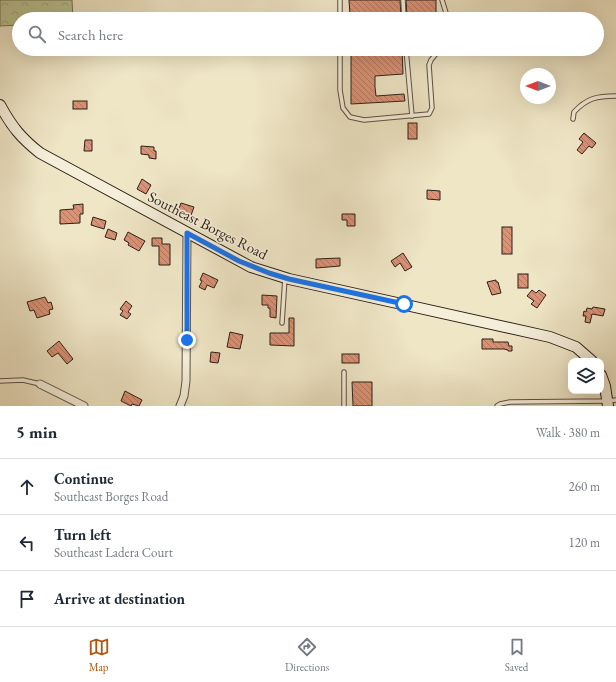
<!DOCTYPE html>
<meta charset="utf-8">
<style>
body{margin:0;font-family:"EB Garamond",serif;background:#f6f6f7;color:#1f2937}
.controls{position:absolute;right:12px;bottom:12px;display:grid;overflow:hidden;border-radius:8px;box-shadow:0 4px 16px #0002}
.controls button{width:36px;height:36px;display:grid;place-items:center;padding:0;border:0;border-bottom:1px solid #e0e1e3;background:#fff;color:#1f2937;font:20px sans-serif}
.compass{position:absolute;left:520px;top:68px;width:36px;height:36px;border-radius:50%;background:#fff;box-shadow:0 4px 16px #0002;rotate:270deg}
.stop{position:absolute;width:12px;height:12px;margin:-9px;border:3px solid #1a73e8;border-radius:50%;background:#fff}
.stop.end{background:#1a73e8;border-color:#fff;box-shadow:0 1px 4px #0008}
.list{margin:0;padding:0;list-style:none}
h2{display:flex;justify-content:space-between;align-items:center;height:52px;margin:0;padding:0 16px;font-size:17px}
h2 small{font-size:13px;font-weight:400;color:#747a83}
.list li{display:grid;grid-template-columns:26px 1fr auto;gap:12px;align-items:center;box-sizing:border-box;height:56px;padding:0 16px;border-top:1px solid #e0e1e3}
.list b{display:block;font-size:15px;white-space:nowrap}
.list p{margin:0;font-size:13px;white-space:nowrap;color:#747a83}
.list em{font-size:13px;font-style:normal;color:#747a83}
.icon{flex:none;width:22px;height:22px;fill:none;stroke:currentColor;stroke-width:2;stroke-linecap:round;stroke-linejoin:round}
.map{position:relative;flex:none;width:616px;height:406px;overflow:hidden}
.search{position:absolute;background:#fff;box-shadow:0 4px 16px #0002;left:12px;right:12px;top:12px;height:44px;display:flex;align-items:center;gap:10px;box-sizing:border-box;padding:0 14px;border-radius:22px;color:#747a83;font-size:15px}
.sheet{height:220px;background:#fff}
nav{display:flex;justify-content:space-around;align-items:center;box-sizing:border-box;height:56px;border-top:1px solid #e0e1e3;background:#fff;font-size:11px;color:#747a83}
nav a{display:grid;justify-items:center;gap:2px}
nav .on{color:#b45309}
.map>svg:first-child{display:block}
.forest{fill:url(#forest-crowns);stroke:#747256}
.building{fill:url(#building-back-hatch);stroke:#2c1f18}
.lines{fill:none;stroke-linecap:round;stroke-linejoin:round}
.lane-casing{stroke:#5d5144;stroke-width:5.5}
.street-casing{stroke:#5d5144;stroke-width:9}
.secondary-casing{stroke:#2c1f18;stroke-width:12}
.lane{stroke:#f5efda;stroke-width:3.5}
.street{stroke:#f5efda;stroke-width:7}
.secondary{stroke:#f5efda;stroke-width:10}
.route{stroke:#1a73e8;stroke-width:5}
.labels{text-anchor:middle;dominant-baseline:central;stroke-width:3.5;stroke-linejoin:round;paint-order:stroke}
.street-label{font-size:15px;fill:#2c1f18;stroke:#f5efda}
</style>
<div class="map">
<svg width="616" height="406" viewBox="0 0 616 406">
<defs>
<pattern id="forest-crowns" width="20" height="18" patternUnits="userSpaceOnUse"><rect width="20" height="18" fill="#bbc493"/><path d="M2 6a3 3 0 1 1 6 0M12 15a3 3 0 1 1 6 0" fill="none" stroke="#a1a87e"/></pattern>
<pattern id="building-back-hatch" width="6" height="6" patternUnits="userSpaceOnUse"><rect width="6" height="6" fill="#dc9275"/><path d="M-1 5l2 2M0 0l6 6M5-1l2 2" fill="none" stroke="#b3775f"/></pattern>
</defs>
<rect width="100%" height="100%" fill="#efe6c6"/>
<filter id="stains"><feTurbulence type="fractalNoise" baseFrequency=".005" numOctaves="4"/><feColorMatrix values="0 0 0 0 .2 0 0 0 0 .09 0 0 0 0 .02 0 0 0 .5 -.17"/></filter>
<radialGradient id="worn" r=".72"><stop offset=".6" stop-color="#630" stop-opacity="0"/><stop offset="1" stop-color="#630" stop-opacity=".3"/></radialGradient>
<!-- forest -->
<path class="forest" d="M0,0h72l1,19h-54v6l-19,1z"/>
<!-- building -->
<g class="building">
<path d="M349,0h51l1,16h-3l1,3h-24v-5l-25,1z"/>
<path d="M406,0h30v16h-29z"/>
<path d="M351,49h18v2l33,-2 1,25 -28,2v11l1,9 28,-2 1,7 -54,3z"/>
<rect x="73" y="101" width="14" height="8"/>
<rect x="408" y="123" width="9" height="16"/>
<path d="M584,133l12,10 -4,5 -3,-2 -7,8 -5,-4 6,-8 -4,-3z"/>
<path d="M85,140h7v11h-8z"/>
<path d="M141,146l13,1v4h2v8l-7,-1v-3l-8,-1z"/>
<path d="M142,179l9,6 -5,9 -9,-5z"/>
<path d="M427,190l13,1v9l-13,-1z"/>
<path d="M181,203l13,4 -4,11 -13,-4z"/>
<path d="M83,204v10h-3v9l-20,1v-14l14,-1 -1,-4z"/>
<path d="M342,214h13v12h-8v-6h-5z"/>
<path d="M93,217l13,4 -2,8 -13,-4z"/>
<rect x="502" y="227" width="10" height="27"/>
<path d="M108,229l9,4 -2,7 -10,-3z"/>
<path d="M128,232l17,9 -6,10 -11,-6 1,-2 -5,-3z"/>
<path d="M152,238h10v6h8v21h-11v-19h-7z"/>
<path d="M403,253l9,14 -7,4 -5,-8 -5,4 -4,-6z"/>
<path d="M340,258v8l-24,2v-9z"/>
<path d="M203,273l15,7 -4,8 -7,-3 -2,5 -6,-3 3,-6 -2,-1z"/>
<rect x="518" y="274" width="10" height="14"/>
<path d="M496,280v2h2l3,11 -9,2 -5,-13z"/>
<path d="M532,290l4,3 3,-3 7,5 -9,13 -6,-4 3,-3 -7,-5z"/>
<path d="M262,295l15,1 -1,22 -6,-1v-9h-2v-3h-6z"/>
<path d="M45,297l3,6 3,-1 2,7 -4,1 1,4 -13,4 -3,-8 -4,1 -3,-9z"/>
<path d="M126,301l6,5 -4,6 3,2 -4,5 -7,-4 3,-4 -3,-2z"/>
<path d="M593,307l12,2 -2,7 -11,-2 -2,9 -5,-1 1,-6h-3l1,-5 2,1 1,-4 5,1z"/>
<path d="M289,318h5v28l-24,-1v-12h19z"/>
<path d="M230,332l13,3 -3,14 -13,-2z"/>
<path d="M482,339h11v3h15l1,4h3v5h-4v-1l-4,-1h-22z"/>
<path d="M59,341l14,18 -6,5 -9,-11 -6,4 -5,-6z"/>
<path d="M211,352l9,1 -2,10 -8,-1z"/>
<rect x="342" y="354" width="17" height="9"/>
<path d="M352,382h20v24h-19z"/>
<path d="M125,391l17,9 -3,6 -7,-2 -1,2 -10,-5z"/>
</g>
<g class="lines">
<defs>
<g id="lane">
<path d="M340,0v19"/>
<path d="M403,0l1,19"/>
<path d="M442,0l5,16 3,3"/>
<path d="M340,49v41l3,18 7,9 14,3 65,-6 3,-6 -3,-43 2,-5 9,-11"/>
<path d="M406,49l6,67"/>
<path d="M573,119l1,-7c13,-14 23,-16 42,-16"/>
<path d="M282,323l3,-45"/>
<path d="M344,372v34"/>
<path d="M0,381l23,-1 17,4"/>
<path d="M497,406l3,-2 10,-2 98,-1 8,-1"/>
</g>
<g id="street">
<path d="M40,384l44,22"/>
<path d="M180,406l4,-10 2,-15 1,-148"/>
</g>
<g id="secondary">
<path d="M0,105c12,22 21,33 40,48l211,114 38,12 261,58 26,10 16,14"/>
<path d="M601,375l4,11 3,20"/>
</g>
</defs>
<!-- lane casing -->
<use href="#lane" class="lane-casing"/>
<!-- street casing -->
<use href="#street" class="street-casing"/>
<!-- secondary casing -->
<use href="#secondary" class="secondary-casing"/>
<!-- lane -->
<use href="#lane" class="lane"/>
<!-- street -->
<use href="#street" class="street"/>
<!-- secondary -->
<use href="#secondary" class="secondary"/>
</g>
<g class="lines">
<!-- route -->
<path class="route" d="M187,340v-107l52,28 30,12 20,6 115,25"/>
</g>
<g class="labels">
<!-- street labels -->
<g class="street-label">
<text transform="translate(208 225) rotate(27)">Southeast Borges Road</text>
</g>
</g>
<rect width="100%" height="100%" filter="url(#stains)"/>
<rect width="100%" height="100%" fill="url(#worn)"/>
</svg>
<div class="controls">
<button><svg class="icon" aria-label="layers" viewBox="0 0 24 24"><path d="M12 4l9 5-9 5-9-5zM3 14l9 5 9-5"/></svg></button>
</div>
<svg class="compass" viewBox="-18 -18 36 36"><path d="M0-13l5 13h-10z" fill="#e53935"/><path d="M0 13l5-13h-10z" fill="#747a83"/></svg>
<div class="stop" style="left:404px;top:304px"></div>
<div class="stop end" style="left:187px;top:340px"></div>
<div class="search"><svg class="icon" aria-label="search" viewBox="0 0 24 24"><circle cx="10" cy="10" r="6"/><path d="M15 15l6 6"/></svg>Search here</div>
</div>
<section class="sheet">
<h2>5 min<small>Walk · 380 m</small></h2>
<ul class="list">
<li><svg class="icon" aria-label="ahead" viewBox="0 0 24 24"><path d="M12 20V5M6 11l6-6 6 6"/></svg><div><b>Continue</b><p>Southeast Borges Road</p></div><em>260 m</em></li>
<li><svg class="icon" aria-label="left" viewBox="0 0 24 24"><path d="M17 20v-9H6M10 6l-5 5 5 5"/></svg><div><b>Turn left</b><p>Southeast Ladera Court</p></div><em>120 m</em></li>
<li><svg class="icon" aria-label="arrive" viewBox="0 0 24 24"><path d="M6 21V4h12l-3 4 3 4H6"/></svg><div><b>Arrive at destination</b></div></li>
</ul>
</section>
<nav>
<a class="on"><svg class="icon" aria-label="map" viewBox="0 0 24 24"><path d="M3 6l6-2 6 2 6-2v14l-6 2-6-2-6 2zM9 4v14M15 6v14"/></svg>Map</a>
<a><svg class="icon" aria-label="directions" viewBox="0 0 24 24"><path d="M12 3l9 9-9 9-9-9zM9 14v-3h6M13 9l2 2-2 2"/></svg>Directions</a>
<a><svg class="icon" aria-label="saved" viewBox="0 0 24 24"><path d="M7 4h10v16l-5-4-5 4z"/></svg>Saved</a>
</nav>
